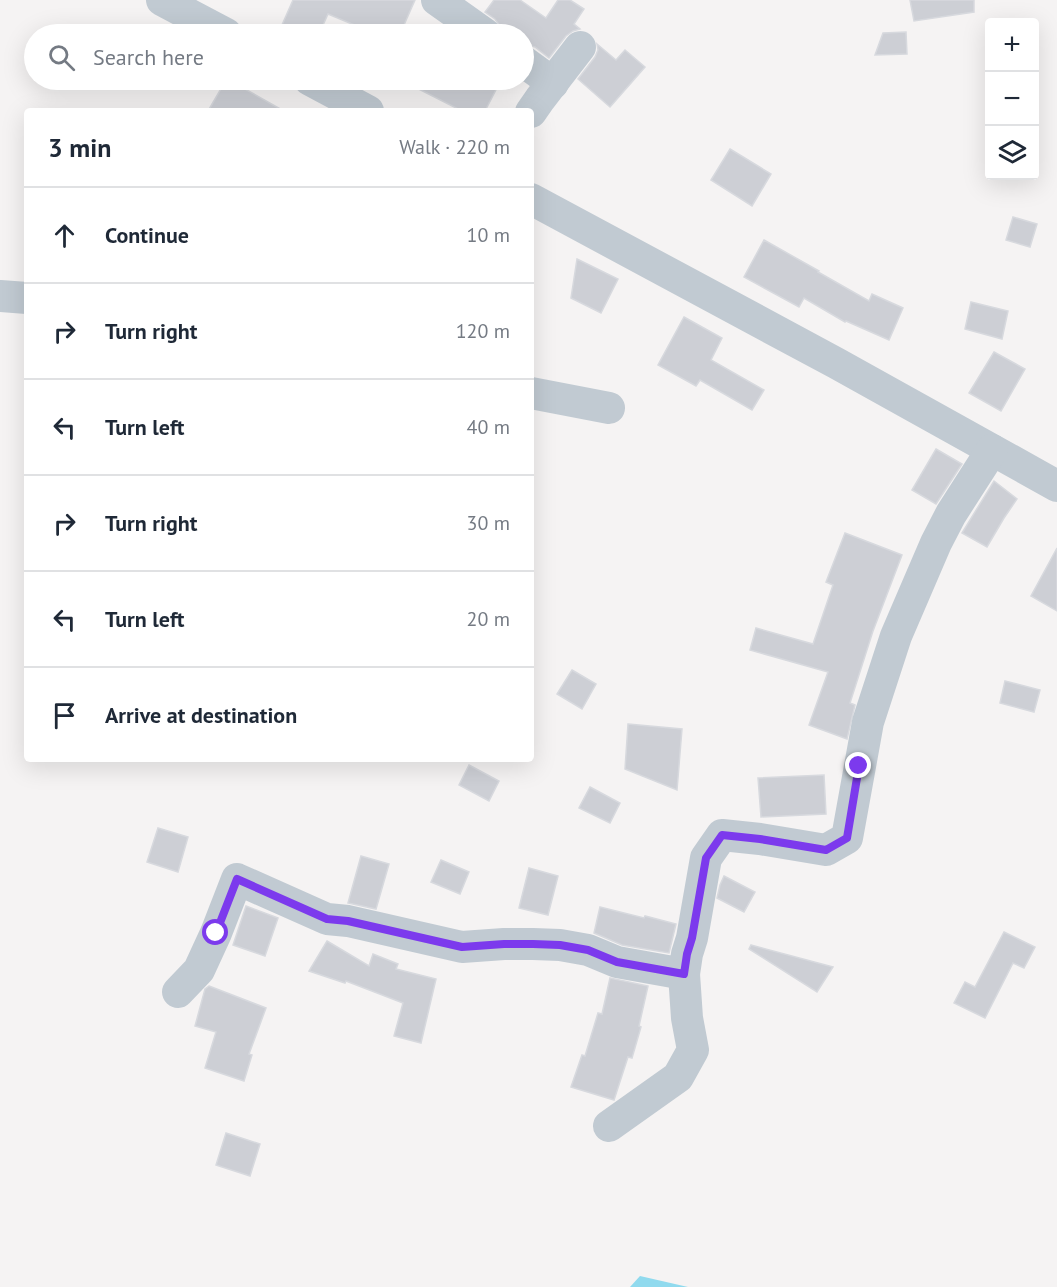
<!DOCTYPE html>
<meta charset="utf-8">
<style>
body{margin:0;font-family:"PT Sans",sans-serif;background:#f6f6f7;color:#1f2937}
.controls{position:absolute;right:18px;top:18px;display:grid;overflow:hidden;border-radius:6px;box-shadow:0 6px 24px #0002}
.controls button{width:54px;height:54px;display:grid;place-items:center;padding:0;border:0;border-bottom:2px solid #e0e1e3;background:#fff;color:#1f2937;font:30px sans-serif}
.stop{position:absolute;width:18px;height:18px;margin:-14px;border:4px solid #7c3aed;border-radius:50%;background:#fff}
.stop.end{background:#7c3aed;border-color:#fff;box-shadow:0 2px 6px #0008}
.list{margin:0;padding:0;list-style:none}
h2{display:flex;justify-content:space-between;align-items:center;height:78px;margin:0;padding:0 24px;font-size:26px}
h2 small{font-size:20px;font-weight:400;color:#747a83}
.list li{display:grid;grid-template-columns:39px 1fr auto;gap:18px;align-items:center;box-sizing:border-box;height:96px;padding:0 24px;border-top:2px solid #e0e1e3}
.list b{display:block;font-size:22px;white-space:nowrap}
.list em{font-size:20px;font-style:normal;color:#747a83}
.icon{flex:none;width:33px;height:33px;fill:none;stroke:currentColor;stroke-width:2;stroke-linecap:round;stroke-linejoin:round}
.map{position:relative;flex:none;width:1057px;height:1287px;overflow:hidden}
.search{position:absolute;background:#fff;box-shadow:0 6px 24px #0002;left:24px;top:24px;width:510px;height:66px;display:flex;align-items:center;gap:15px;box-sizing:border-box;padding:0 21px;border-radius:33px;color:#747a83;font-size:22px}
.panel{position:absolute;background:#fff;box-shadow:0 6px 24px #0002;left:24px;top:108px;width:510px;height:654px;border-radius:6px}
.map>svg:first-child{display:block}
.water{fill:#90daee}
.building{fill:#cdcfd5;stroke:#d7d9de;stroke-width:1.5}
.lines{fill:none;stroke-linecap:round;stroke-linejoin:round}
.street{stroke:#c1cad2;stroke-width:32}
.route{stroke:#7c3aed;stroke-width:8}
</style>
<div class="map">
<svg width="1057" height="1287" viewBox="0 0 1057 1287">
<rect width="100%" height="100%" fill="#f5f3f3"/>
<!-- water -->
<path class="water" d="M640,1276l48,11h-58z"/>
<!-- building -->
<g class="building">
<path d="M293,0h122l-15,34h-24l-48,-20 -9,20h-41z"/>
<path d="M494,0h26l26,18 12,-18h12l14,9 -10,15 6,5 -7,2 -7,5 -17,22 -14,-11 -11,-3v-10h-14l-8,-5 -7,-10 -10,-7z"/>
<path d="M910,0h64v12l-60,9z"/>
<path d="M906,32l1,22 -32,1 8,-22z"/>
<path d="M597,44l19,16 9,-10 20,17 -35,40 -32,-28 17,-22 3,-7z"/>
<path d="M226,80h3l55,31h-76z"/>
<path d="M401,80h100l-16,31h-23z"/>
<path d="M730,149l41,25 -19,32 -41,-26z"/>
<path d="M1013,217l24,7 -7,23 -24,-7z"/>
<path d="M764,240l55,31 -1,1 51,29 3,-7 31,14 -14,32 -43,-19 -1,1 -41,-24 -5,9 -55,-30z"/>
<path d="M577,259l41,20 -17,34 -30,-15z"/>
<path d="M971,302l37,9 -6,28 -37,-10z"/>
<path d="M684,317l38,21 -11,22 53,30 -12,20 -52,-30 -4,6 -38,-21z"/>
<path d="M994,352l31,17 -24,42 -32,-18z"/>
<path d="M936,449l26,15 -26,40 -24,-14z"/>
<path d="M994,481l23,18 -13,19 -17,29 -25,-14z"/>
<path d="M845,533l57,22 -29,76 -23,72 5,2 -8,34 -38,-14 19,-53 -78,-22 6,-22 57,16 20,-59 -7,-3z"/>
<path d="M1057,548v63l-26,-15z"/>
<path d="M572,670l24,14 -14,25 -25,-15z"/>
<path d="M1005,681l35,9 -6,22 -34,-9z"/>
<path d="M628,724l54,5 -5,61 -52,-21z"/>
<path d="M469,765l30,16 -10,20 -30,-16z"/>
<path d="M824,775l2,39 -65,3 -3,-39z"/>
<path d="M590,787l30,16 -10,20 -31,-15z"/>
<path d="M158,828l30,9 -10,35 -31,-10z"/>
<path d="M361,856l28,8 -13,45 -28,-6z"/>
<path d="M441,860l28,12 -9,22 -29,-12z"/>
<path d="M529,868l29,8 -10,39 -29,-7z"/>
<path d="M724,876l31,16 -11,20 -27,-14 3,-13z"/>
<path d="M246,906l32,12 -13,38 -32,-11z"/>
<path d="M600,907l44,11 1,-2 31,8 -7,29 -47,-8 -28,-12z"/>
<path d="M1004,932l31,15 -11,21 -11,-5 -28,55 -31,-15 11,-21 10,5z"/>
<path d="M327,941l42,25 4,-12 25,10 -2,5 40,10 -15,64 -27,-7 9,-33 -57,-22 -1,2 -36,-12z"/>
<path d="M751,945l82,22 -16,25 -68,-43z"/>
<path d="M610,978l38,8 -9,40 2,1 -9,31 -4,-1 -14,43 -43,-13 11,-32 3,1 13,-43 4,1z"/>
<path d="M209,986l57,22 -17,46 3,1 -8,26 -39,-13 11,-36 -21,-6 10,-37z"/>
<path d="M226,1133l34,11 -10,32 -34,-11z"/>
</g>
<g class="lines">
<!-- street -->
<g class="street">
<path d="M162,0l64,34"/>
<path d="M437,0l48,34"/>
<path d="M524,62l29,21"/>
<path d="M310,80l58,31"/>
<path d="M531,112l9,-13 40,-52"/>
<path d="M531,199l305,164 221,123"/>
<path d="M0,296l27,2"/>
<path d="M531,393l78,15"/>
<path d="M178,992l21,-22 17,-37 21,-54 90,40 21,2 114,26 42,-3h29l27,1 28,5 29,12 67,12 3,-20 5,-16 14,-80 16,-23 38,4 66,11 21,-12 21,-116 28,-86 40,-93 15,-29 41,-64"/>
<path d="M609,1126l69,-49 15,-27 -6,-32 -3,-44"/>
</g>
</g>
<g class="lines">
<!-- route -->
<path class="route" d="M216,933l21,-54 90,40 21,2 114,26 42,-3h29l27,1 28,5 29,12 67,12 3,-20 5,-16 14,-80 16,-23 38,4 66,11 21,-12 12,-72"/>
</g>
</svg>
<div class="controls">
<button>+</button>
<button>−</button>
<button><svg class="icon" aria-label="layers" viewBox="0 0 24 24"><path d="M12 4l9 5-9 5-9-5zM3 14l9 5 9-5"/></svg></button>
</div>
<div class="stop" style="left:216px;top:933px"></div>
<div class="stop end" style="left:859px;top:766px"></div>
<div class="search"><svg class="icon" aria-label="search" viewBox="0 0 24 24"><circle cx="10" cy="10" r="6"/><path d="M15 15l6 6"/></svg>Search here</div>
<section class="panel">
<h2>3 min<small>Walk · 220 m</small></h2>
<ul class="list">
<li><svg class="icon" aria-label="ahead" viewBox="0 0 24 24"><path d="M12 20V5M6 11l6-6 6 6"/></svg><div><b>Continue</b></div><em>10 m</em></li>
<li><svg class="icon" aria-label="right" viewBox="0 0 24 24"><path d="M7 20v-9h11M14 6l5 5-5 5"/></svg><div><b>Turn right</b></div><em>120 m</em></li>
<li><svg class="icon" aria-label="left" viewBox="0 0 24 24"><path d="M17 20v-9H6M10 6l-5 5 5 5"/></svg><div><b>Turn left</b></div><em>40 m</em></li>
<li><svg class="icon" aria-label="right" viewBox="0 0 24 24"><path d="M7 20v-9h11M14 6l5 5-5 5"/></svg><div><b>Turn right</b></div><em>30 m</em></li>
<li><svg class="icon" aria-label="left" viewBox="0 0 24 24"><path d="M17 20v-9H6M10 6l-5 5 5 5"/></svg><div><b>Turn left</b></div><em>20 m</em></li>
<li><svg class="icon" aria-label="arrive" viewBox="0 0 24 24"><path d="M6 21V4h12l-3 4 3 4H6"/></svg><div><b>Arrive at destination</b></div></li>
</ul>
</section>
</div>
